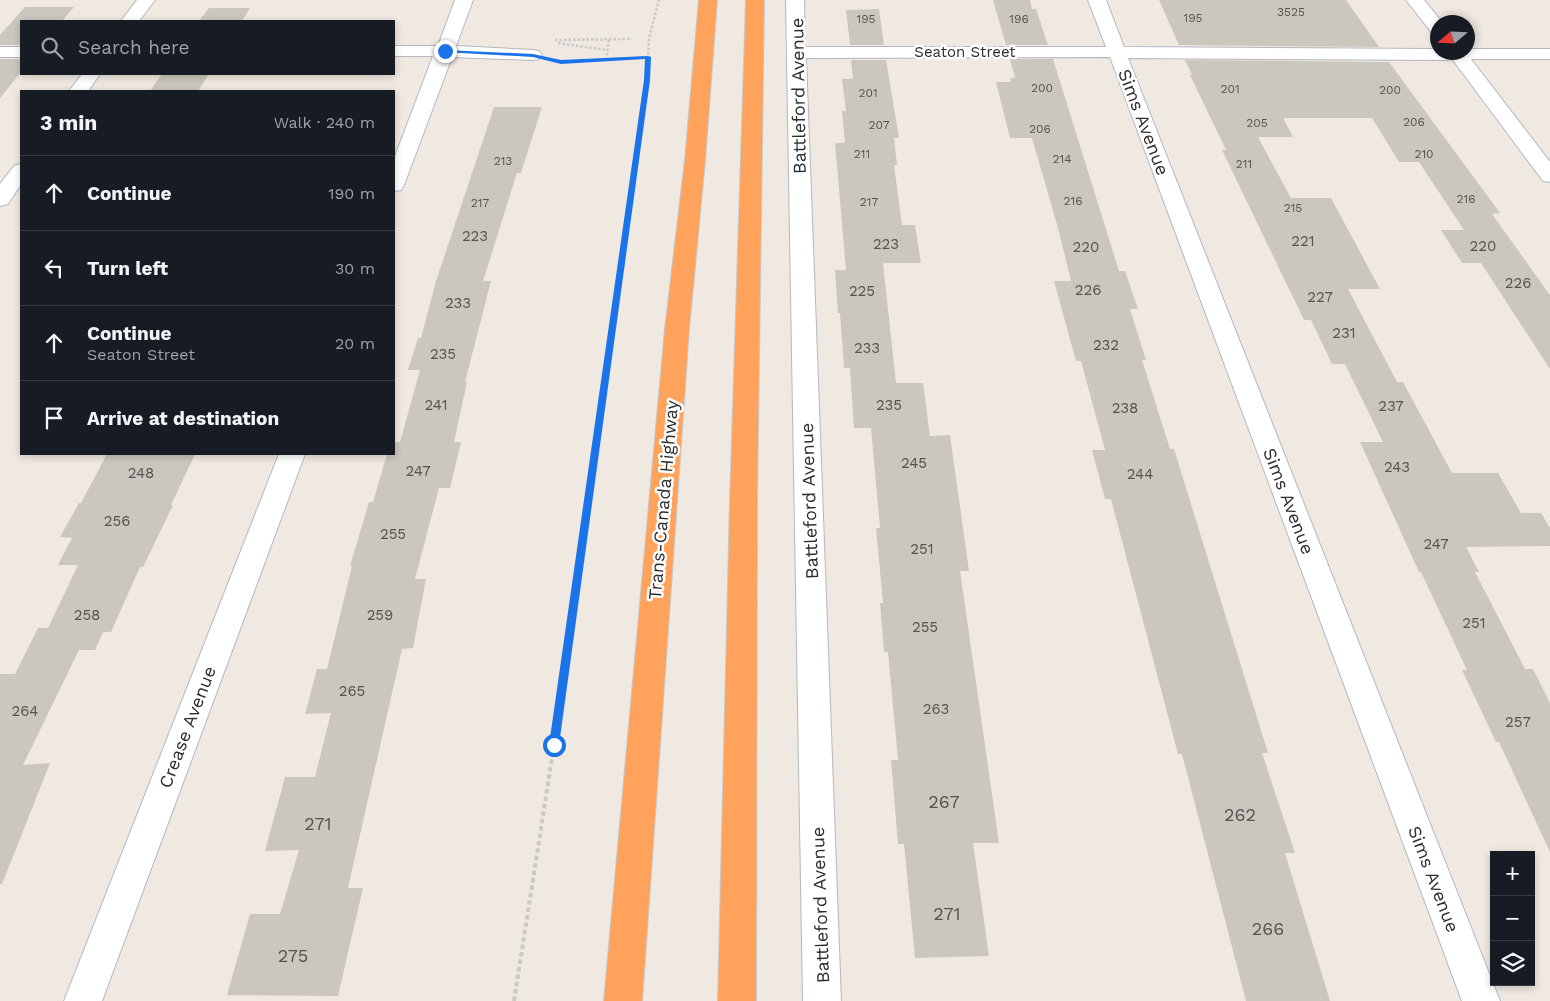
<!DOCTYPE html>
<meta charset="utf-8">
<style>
body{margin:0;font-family:"Work Sans",sans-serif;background:#242831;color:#f1f3f6}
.controls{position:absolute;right:15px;bottom:15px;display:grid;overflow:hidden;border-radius:0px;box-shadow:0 2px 8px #0003}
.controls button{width:45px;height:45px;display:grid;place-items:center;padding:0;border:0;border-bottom:1px solid #363941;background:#171b24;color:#f1f3f6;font:25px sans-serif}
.compass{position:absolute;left:1430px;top:15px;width:45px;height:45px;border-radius:50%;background:#171b24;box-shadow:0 2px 8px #0003;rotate:251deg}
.stop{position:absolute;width:15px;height:15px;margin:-11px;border:4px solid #1a73e8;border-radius:50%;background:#fff}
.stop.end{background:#1a73e8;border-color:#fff;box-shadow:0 1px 5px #0008}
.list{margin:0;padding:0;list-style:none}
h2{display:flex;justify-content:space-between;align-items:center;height:65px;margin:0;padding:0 20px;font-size:21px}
h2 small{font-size:16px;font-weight:400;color:#9ea1a6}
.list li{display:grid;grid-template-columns:32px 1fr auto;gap:15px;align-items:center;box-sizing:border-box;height:75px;padding:0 20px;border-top:1px solid #363941}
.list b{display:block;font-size:19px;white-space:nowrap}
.list p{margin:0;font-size:16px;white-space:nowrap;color:#9ea1a6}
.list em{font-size:16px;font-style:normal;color:#9ea1a6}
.icon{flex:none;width:28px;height:28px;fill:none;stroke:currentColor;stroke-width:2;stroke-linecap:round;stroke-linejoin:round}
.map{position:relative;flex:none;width:1550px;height:1001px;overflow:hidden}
.search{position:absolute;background:#171b24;box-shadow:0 2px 8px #0003;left:20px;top:20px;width:375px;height:55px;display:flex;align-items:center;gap:12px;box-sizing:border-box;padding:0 18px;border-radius:0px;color:#9ea1a6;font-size:19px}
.panel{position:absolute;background:#171b24;box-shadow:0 2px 8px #0003;left:20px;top:90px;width:375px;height:365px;border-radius:0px}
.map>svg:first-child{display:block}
.building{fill:#cbc7bf}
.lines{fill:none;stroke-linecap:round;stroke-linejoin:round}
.street-casing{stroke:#b4b7c1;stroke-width:2}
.highway-casing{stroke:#c9c9c9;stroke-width:2}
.path-far2{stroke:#c9c9c9;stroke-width:2.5;stroke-dasharray:2.5 2;stroke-linecap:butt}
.path-far1{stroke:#c9c9c9;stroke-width:3;stroke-dasharray:4 2.5;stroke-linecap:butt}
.path{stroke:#c9c9c9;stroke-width:4;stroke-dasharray:4.5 3;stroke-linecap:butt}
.street{fill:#fff;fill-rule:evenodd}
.highway{fill:#ffa35c;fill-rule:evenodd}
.route{fill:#1a73e8}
.labels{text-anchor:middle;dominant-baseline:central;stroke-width:5;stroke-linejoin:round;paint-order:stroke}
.far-number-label{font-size:12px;fill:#555452}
.far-street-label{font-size:15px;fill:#2e2e2e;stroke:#fff}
.number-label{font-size:15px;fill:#555452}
.street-label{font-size:18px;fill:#2e2e2e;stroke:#fff}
.near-number-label{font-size:18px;fill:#555452}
</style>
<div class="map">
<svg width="1550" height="1001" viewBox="0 0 1550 1001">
<rect width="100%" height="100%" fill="#efe9e1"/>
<!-- building -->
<g class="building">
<path d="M993,0h37l2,9h4l12,36h-42z"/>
<path d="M1159,0h187l33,47 -200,-2z"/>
<path d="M25,7h49l-12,14h-41v24h-21v-10z"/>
<path d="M209,8h41l-8,13h-43z"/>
<path d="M879,9l5,36h-34l-4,-35z"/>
<path d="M0,59h21v13l-21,26z"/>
<path d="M1010,59h43l66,212h6l13,38h-8l16,51h-4l28,89h4l94,304h-6l33,100h-10l45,148h-84l-64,-247h-4l-67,-255h-6l-13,-49h13l-24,-89h-5l-22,-80h17l-13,-53 -26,-90h-22l-14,-56h15l-1,-4h5z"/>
<path d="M851,60h35l13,78h-5l3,27h-3l8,60h13l6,38h-38l13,120h27l7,53 20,-1 19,136h-9l39,272h-26l16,113 -74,2 -11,-114h-6l-7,-84h7l-10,-108h-4l-4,-49h3l-7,-75h4l-9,-100h-17l-4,-60h-6l-4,-55h-2l-3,-43h11l-11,-127h10l-3,-32h4l-4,-32h11z"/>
<path d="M1185,60l204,2 111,151 -8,1 58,81v74l-69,-106h-19l-21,-33h23l-45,-68h-20l-27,-44h-89l10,19h-35l33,61h40l49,91h-32l49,93h6l49,91h46l23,40h20l9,15v18l-84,1 13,25h-4l50,97h8l17,34v149l-51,-110h-3l-34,-72h5l-46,-98h-2l-59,-130h23l-38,-78h-13l-21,-44h-7l-82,-170h4l-36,-75h2z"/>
<path d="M162,74h47l-11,17h-48z"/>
<path d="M494,107h48l-21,66h-4l-34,108h8l-26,101h2l-13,60h7l-11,46h-11l-24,91h11l-13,69 -11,1 -54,239h15l-25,108 -111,-1 23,-81h30l19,-64 -34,1 20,-74h30l16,-64 -26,1 12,-45h10l25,-103h-2l19,-64h4l14,-48h7v-12h6l20,-72h-12l10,-32h3l15,-57z"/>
<path d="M107,454h88l-24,51h2l-30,62h-3l-29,65h-8l-8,18h-16l-56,115 27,-2 -48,121h-2v-210h15l23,-46h10l30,-63h-20l14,-27 -12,-1 19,-34h2z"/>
</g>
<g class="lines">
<defs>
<g id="street">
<path d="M137,0h18l-16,21h-18z"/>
<path d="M455,0h18l-17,46 77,4 6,1 3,4 -3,4 -6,1 -81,-3 -48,128 -3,5 -7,1v-32l39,-103h-39v-10h44z"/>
<path d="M786,0h18l1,47h301l-18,-47h18l18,47 314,2v3h15l2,3 -3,4 -6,1 -318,-2 372,943h-38l-352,-944 -304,1 35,943h-38z"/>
<path d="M1406,0h18l18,22h-4v12l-6,-1z"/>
<rect x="0" y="47" width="21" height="10"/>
<path d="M1468,49h82v10h-79l79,103v20l-7,-1 -90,-121 4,-4v-4h11z"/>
<path d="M82,74h18l-12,17h-19z"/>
<path d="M21,164v20l-13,20 -8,2v-22l14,-18z"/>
<path d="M279,454h26l-203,547h-38z"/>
</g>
<g id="highway">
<path d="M699,0h18l-12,160 -16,169 -47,672h-38l61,-672 20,-169z"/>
<path d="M746,0h18l-7,501 -1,500h-38l12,-500z"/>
</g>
</defs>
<!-- street casing -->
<use href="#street" class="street-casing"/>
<!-- highway casing -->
<use href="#highway" class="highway-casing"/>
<!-- path-far2 -->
<g class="path-far2">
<path d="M555,40l77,-1"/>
<path d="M558,43l48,7"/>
<path d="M606,60l3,-21"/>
<path d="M560,62l88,-5"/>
<path d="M623,251l24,-171 2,-42 10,-38"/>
</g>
<!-- path-far1 -->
<path class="path-far1" d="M577,577l46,-327"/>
<!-- path -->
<path class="path" d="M514,1001l40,-256 24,-169"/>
<!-- street -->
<use href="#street" class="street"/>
<!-- highway -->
<use href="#highway" class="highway"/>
</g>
<!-- route -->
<path class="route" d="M445,50l88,4 28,6 87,-4 3,1 -1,23 -91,665 -5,5 -5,-5 95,-665 1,-21 -84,5 -28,-7 -90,-5z"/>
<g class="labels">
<!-- far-number labels -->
<g class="far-number-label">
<text x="1291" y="12">3525</text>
<text x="1193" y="18">195</text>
<text x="866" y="19">195</text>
<text x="1019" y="19">196</text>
<text x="1042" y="88">200</text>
<text x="1230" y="89">201</text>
<text x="1390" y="90">200</text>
<text x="868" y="93">201</text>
<text x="1414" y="122">206</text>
<text x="1257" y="123">205</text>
<text x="879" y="125">207</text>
<text x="1040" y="129">206</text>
<text x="862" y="154">211</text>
<text x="1424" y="154">210</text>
<text x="1062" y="159">214</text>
<text x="503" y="161">213</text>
<text x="1244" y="164">211</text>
<text x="1466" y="199">216</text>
<text x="1073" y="201">216</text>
<text x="869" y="202">217</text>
<text x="480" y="203">217</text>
<text x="1293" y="208">215</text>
</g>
<!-- far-street labels -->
<g class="far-street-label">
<text x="965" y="52">Seaton Street</text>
</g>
<!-- number labels -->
<g class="number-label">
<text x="475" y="236">223</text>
<text x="1303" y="241">221</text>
<text x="886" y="244">223</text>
<text x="1483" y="246">220</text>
<text x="1086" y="247">220</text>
<text x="1518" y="283">226</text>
<text x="1088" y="290">226</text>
<text x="862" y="291">225</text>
<text x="1320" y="297">227</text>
<text x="458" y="303">233</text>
<text x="1344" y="333">231</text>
<text x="1106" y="345">232</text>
<text x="867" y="348">233</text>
<text x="443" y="354">235</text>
<text x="436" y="405">241</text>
<text x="889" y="405">235</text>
<text x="1391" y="406">237</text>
<text x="1125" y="408">238</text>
<text x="914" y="463">245</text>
<text x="1397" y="467">243</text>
<text x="418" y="471">247</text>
<text x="141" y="473">248</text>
<text x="1140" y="474">244</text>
<text x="117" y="521">256</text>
<text x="393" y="534">255</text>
<text x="1436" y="544">247</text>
<text x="922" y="549">251</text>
<text x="87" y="615">258</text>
<text x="380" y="615">259</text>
<text x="1474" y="623">251</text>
<text x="925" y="627">255</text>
<text x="352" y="691">265</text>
<text x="936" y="709">263</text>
<text x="25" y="711">264</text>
<text x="1518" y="722">257</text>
</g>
<!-- street labels -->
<g class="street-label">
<text transform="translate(798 96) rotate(-91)">Battleford Avenue</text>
<text transform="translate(1144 122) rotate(69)">Sims Avenue</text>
<text transform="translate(663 500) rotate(-85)">Trans-Canada Highway</text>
<text transform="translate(809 501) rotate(-92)">Battleford Avenue</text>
<text transform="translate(1289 501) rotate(69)">Sims Avenue</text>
<text transform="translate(187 727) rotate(-69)">Crease Avenue</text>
<text transform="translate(1434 879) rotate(69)">Sims Avenue</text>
<text transform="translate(820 905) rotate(-92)">Battleford Avenue</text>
</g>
<!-- near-number labels -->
<g class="near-number-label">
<text x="944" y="801">267</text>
<text x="1240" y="814">262</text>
<text x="318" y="823">271</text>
<text x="947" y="913">271</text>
<text x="1268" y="928">266</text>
<text x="293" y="955">275</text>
</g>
</g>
</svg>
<div class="controls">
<button>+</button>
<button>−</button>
<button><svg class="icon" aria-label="layers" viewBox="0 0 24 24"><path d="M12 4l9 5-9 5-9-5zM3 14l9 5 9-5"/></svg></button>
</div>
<svg class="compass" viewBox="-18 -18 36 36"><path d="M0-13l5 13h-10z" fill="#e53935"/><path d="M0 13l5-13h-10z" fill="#9ea1a6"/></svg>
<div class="stop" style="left:554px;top:745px"></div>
<div class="stop end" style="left:445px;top:51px"></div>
<div class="search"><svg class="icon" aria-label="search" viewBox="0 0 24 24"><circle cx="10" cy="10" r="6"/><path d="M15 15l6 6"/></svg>Search here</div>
<section class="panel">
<h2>3 min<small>Walk · 240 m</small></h2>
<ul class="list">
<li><svg class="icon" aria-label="ahead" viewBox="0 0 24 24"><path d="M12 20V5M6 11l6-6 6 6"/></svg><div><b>Continue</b></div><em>190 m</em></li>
<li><svg class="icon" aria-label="left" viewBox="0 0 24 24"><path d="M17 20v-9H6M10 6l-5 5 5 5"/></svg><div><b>Turn left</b></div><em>30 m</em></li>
<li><svg class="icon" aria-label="ahead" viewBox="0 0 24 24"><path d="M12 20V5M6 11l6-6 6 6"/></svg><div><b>Continue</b><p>Seaton Street</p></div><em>20 m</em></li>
<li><svg class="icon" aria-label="arrive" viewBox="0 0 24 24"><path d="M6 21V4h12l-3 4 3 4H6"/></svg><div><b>Arrive at destination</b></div></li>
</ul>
</section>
</div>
